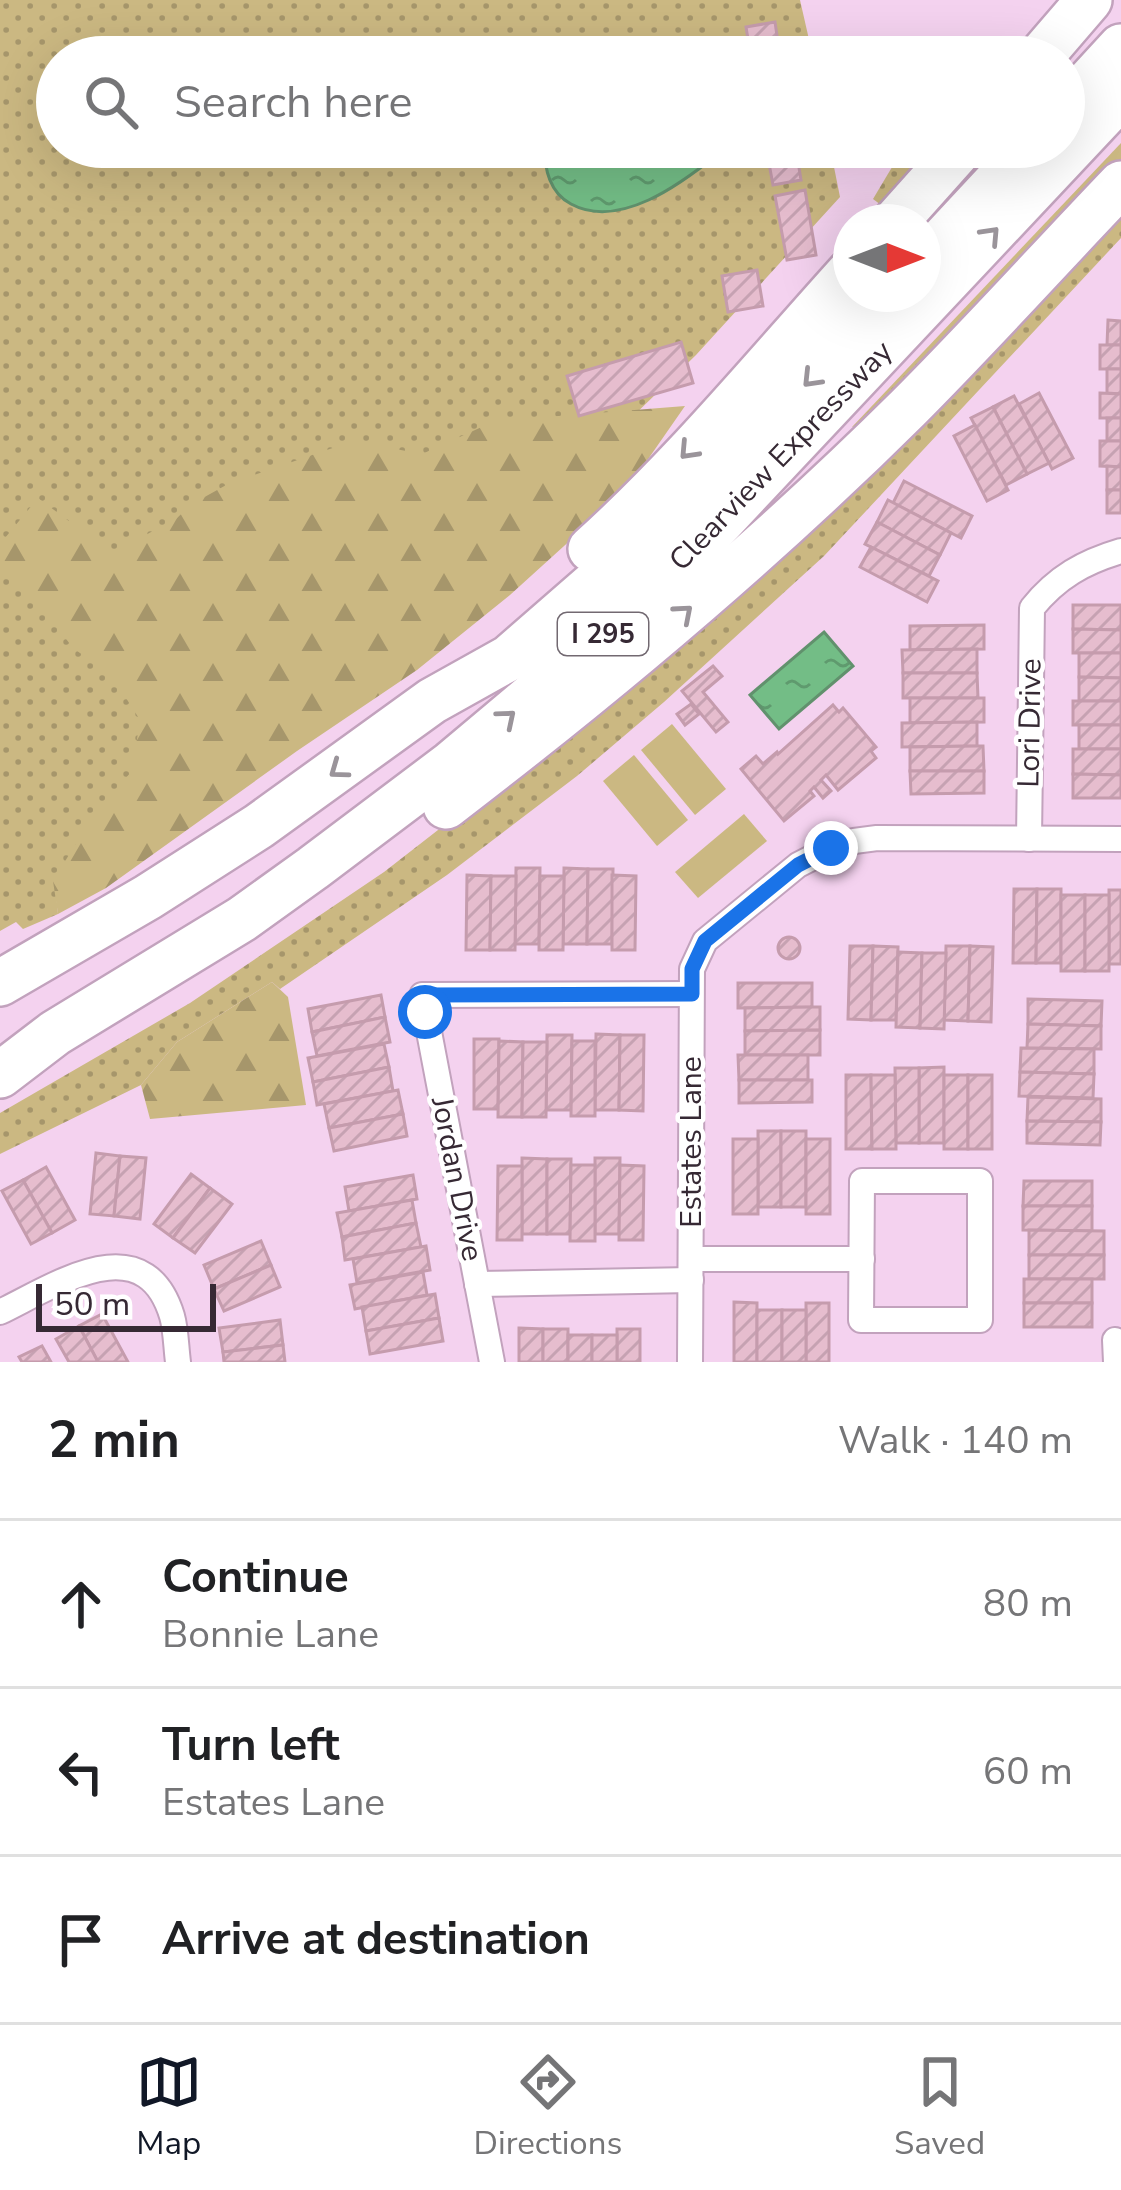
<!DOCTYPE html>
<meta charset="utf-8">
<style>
body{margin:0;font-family:"Nunito Sans",sans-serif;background:#f2f2f2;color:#202124}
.compass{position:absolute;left:833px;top:204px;width:108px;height:108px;border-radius:50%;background:#fff;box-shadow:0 12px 48px #0002;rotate:90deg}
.scale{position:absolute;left:36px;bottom:30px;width:180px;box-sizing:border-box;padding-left:12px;border:6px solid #362934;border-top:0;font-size:33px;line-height:42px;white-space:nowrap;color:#362934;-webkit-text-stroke:9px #fff;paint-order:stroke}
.stop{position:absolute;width:36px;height:36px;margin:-27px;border:9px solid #1a73e8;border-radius:50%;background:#fff}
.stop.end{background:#1a73e8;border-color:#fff;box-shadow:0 3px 12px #0008}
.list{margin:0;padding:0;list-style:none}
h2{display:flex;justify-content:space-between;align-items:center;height:156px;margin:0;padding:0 48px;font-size:51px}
h2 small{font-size:39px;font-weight:400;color:#757577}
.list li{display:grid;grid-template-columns:78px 1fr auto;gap:36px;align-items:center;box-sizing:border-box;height:168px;padding:0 48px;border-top:3px solid #e0e0e0}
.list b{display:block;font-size:45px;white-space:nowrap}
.list p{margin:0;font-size:39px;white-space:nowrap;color:#757577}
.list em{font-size:39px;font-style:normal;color:#757577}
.icon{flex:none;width:66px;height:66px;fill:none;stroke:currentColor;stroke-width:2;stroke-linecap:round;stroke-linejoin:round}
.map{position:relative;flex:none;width:1121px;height:1362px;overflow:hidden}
.search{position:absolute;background:#fff;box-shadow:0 12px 48px #0002;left:36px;right:36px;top:36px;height:132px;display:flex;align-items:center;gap:30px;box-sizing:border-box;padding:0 42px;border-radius:66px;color:#757577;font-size:45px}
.sheet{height:660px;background:#fff}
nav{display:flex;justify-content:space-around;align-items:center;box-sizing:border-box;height:168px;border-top:3px solid #e0e0e0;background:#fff;font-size:33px;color:#757577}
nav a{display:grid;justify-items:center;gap:6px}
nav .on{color:#111827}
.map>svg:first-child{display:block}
.grass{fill:url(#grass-dots)}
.forest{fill:url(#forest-firs)}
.pitch{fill:#cbb882}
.water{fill:url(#water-ripples);stroke:#61916d;stroke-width:3}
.building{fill:url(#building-hatch);stroke:#c59cad;stroke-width:3}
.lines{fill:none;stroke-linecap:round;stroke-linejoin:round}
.minor-casing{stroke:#c2a2bd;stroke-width:28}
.motorway-casing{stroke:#c2a2bd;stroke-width:50}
.minor{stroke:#fff;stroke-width:24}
.motorway{stroke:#fff;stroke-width:45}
.oneway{stroke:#9a949a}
.route{stroke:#1a73e8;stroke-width:15}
.labels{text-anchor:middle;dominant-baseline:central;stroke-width:9;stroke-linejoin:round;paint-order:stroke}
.shield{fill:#fff;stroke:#726971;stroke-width:3}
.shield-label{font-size:27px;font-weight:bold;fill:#362934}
.street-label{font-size:30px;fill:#362934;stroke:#fff}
</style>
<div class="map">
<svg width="1121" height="1362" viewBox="0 0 1121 1362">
<defs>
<pattern id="grass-dots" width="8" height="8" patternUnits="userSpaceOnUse" patternTransform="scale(3)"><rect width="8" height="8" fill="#cbb882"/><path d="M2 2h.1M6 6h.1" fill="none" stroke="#a6966b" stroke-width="1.8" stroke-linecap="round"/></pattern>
<pattern id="forest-firs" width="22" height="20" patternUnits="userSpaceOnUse" patternTransform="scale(3)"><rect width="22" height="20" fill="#cbb882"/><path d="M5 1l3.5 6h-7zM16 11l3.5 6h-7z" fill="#a6966b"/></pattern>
<pattern id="water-ripples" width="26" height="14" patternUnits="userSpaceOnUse" patternTransform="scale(3)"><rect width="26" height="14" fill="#73bd86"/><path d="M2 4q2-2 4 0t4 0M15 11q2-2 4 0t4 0" fill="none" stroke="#5f9a6e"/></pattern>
<pattern id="building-hatch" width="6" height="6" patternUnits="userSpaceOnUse" patternTransform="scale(3)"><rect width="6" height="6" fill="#e6bdce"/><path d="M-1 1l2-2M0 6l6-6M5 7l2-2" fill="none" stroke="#c6a2b2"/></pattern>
</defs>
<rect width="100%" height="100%" fill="#f4d2ef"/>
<!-- grass -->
<g class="grass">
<path d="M0,0h800l13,57h-756v90h773l10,50 -144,158 -293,285 -347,253 2,21 -35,15 -7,-7 -16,9z"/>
<path d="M1121,143v23l-253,259 -16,2z"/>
<path d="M904,147h28l-51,58 -8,-6z"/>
<path d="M1121,209v29l-297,318 -160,146 -87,74 -130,99 -167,114 -8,-7 -95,60 -36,43 -141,69v-41l190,-110 194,-131 184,-143z"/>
</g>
<!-- forest -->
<g class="forest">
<path d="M685,406l-57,82 -118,107 -93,75 -120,81 -191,137 -48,26 -5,-33 39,-64 40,-46 8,-51 -28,-44 -39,-28 -29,-38 -44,-44v-22l38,-46 59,44 19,9 61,-33 15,-14 36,-20 125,-43 69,13 73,-33z"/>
<path d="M272,982l16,15 18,108 -156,14 -9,-34 36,-43z"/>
</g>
<!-- pitch -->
<g class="pitch">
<path d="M672,724l54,65 -31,26 -54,-65z"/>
<path d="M634,755l54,65 -31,26 -54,-65z"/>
<path d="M744,814l23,27 -69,57 -23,-26z"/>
</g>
<!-- water -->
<g class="water">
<path d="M545,147h170l3,7c-37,30 -99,76 -147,50 -21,-11 -27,-35 -26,-57z"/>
<path d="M824,632l29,34 -74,63 -29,-34z"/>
</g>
<!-- building -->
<g class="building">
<path d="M775,22l5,34 9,-1v2h-38l-5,-30z"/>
<path d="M744,147h61l-9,2 5,31 -28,5 -5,-27 -22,4z"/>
<path d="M805,190l11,65 -29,5 -12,-64z"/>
<path d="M757,270l6,36 -35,6 -6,-36z"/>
<path d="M1108,320l13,1v24h-14z"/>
<path d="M681,342l12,41 -114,33 -12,-40z"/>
<rect x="1100" y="345" width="21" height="24"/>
<path d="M1107,369h14v25l-14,-1z"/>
<path d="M1039,393l34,65 -21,11 -33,-65z"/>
<path d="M1100,393l21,1v24h-21z"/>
<path d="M1014,396l35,67 -22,11 -34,-67z"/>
<path d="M993,407l34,67 -21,11 -35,-67z"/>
<rect x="1107" y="418" width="14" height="23"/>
<path d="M975,425l33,65 -21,11 -33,-65z"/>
<path d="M1100,441h21v26l-21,-1z"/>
<path d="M1107,466l14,1v23h-14z"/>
<path d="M904,481l68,35 -11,22 -68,-35z"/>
<rect x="1107" y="490" width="14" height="23"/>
<path d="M888,500l63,33 -11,22 -63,-33z"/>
<path d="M877,522l63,33 -11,21 -64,-32z"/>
<path d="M871,547l67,34 -11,21 -67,-35z"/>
<path d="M1073,605h48v25l-48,-1z"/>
<path d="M984,625v24l-74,1v-24z"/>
<path d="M1073,629l48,1v23h-48z"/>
<path d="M977,649v24h-74l-1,-23z"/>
<path d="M1079,653h42v25l-42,-1z"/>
<path d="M713,666l9,10 -19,16 25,30 -12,10 -34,-41z"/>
<path d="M903,673h74l1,25h-75z"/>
<path d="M1079,677l42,1v23h-42z"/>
<path d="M910,698h74v24l-74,1z"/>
<rect x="1073" y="701" width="48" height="24"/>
<path d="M691,704l8,10 -14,11 -8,-11z"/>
<path d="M833,705l6,7 4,-4 33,39 -5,4 5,7 -38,32 -12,-15 -5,5 10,11 -8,7 -9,-11 -4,4 4,5 -30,25 -43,-52 15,-13 7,8 14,-12 1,2z"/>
<path d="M977,722v24l-75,1v-24z"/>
<rect x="1079" y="725" width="42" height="24"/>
<path d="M977,746h6l1,25h-74v-24z"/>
<path d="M1073,749h48v26l-48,-1z"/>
<path d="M910,771h74v22l-73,1z"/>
<path d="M1073,774l48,1v23h-48z"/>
<path d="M516,868h24l-1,76h-24z"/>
<path d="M564,868l24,1 -1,75h-24z"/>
<path d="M588,869h25l-1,75h-25z"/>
<path d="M467,875l24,1 -1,74h-24z"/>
<path d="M612,875l24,1 -1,74h-23z"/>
<path d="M491,876h25l-1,74h-25z"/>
<path d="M540,876h24l-1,74h-24z"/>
<path d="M1014,889h23l-1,74h-23z"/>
<path d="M1037,889h24v74h-25z"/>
<rect x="1109" y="890" width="12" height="74"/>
<rect x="1061" y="895" width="24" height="76"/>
<rect x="1085" y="895" width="24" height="76"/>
<circle cx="789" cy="948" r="11"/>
<path d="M850,946h23l-2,74 -23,-1z"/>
<path d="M873,946l25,1 -2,73h-25z"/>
<path d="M946,946h24l-2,75 -24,-1z"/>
<path d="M970,946l23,1 -2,75 -23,-1z"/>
<path d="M898,952l24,1 -2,75 -24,-1z"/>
<path d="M922,953h24l-2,76 -24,-1z"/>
<path d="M738,983h74v24l-74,1z"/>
<path d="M381,995l4,22 -73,15 -4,-23z"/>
<path d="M1028,999l74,2 -1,25 -73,-2z"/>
<path d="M812,1007h8v23l-75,1v-23z"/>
<path d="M385,1017l5,25 -73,14 -5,-24z"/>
<path d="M1028,1024l73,2v23l-74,-1z"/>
<path d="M820,1030v25h-75v-24z"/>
<path d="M596,1034l24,1 -1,75h-24z"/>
<path d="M547,1035h25l-1,75h-25z"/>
<path d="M620,1035h24l-1,76 -24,-1z"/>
<path d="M474,1039h25l-1,70h-24z"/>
<path d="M499,1041l24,1 -1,75h-24z"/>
<path d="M572,1041h23v75h-24z"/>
<path d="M523,1042h24l-1,75h-24z"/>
<path d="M384,1044l5,23 -76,15 -5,-24z"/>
<path d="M1021,1048l73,1v25l-74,-2z"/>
<path d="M738,1055h70v25h-69z"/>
<path d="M389,1067l4,24 -76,14 -4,-23z"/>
<path d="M944,1067v76h-25v-75z"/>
<path d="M895,1068h24v75h-23z"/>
<path d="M1020,1072l74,2 -1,24 -74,-2z"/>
<path d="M846,1075h25l1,74h-26z"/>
<path d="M871,1075h24l1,74h-24z"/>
<rect x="944" y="1075" width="24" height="74"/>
<rect x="968" y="1075" width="24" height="74"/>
<path d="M739,1080h73v22l-73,1z"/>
<path d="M398,1090l5,24 -74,14 -5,-24z"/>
<path d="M1028,1097l73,2v23l-74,-1z"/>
<path d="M403,1114l4,22 -73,15 -5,-23z"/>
<path d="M1027,1121l74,1 -1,23 -73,-2z"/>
<rect x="758" y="1131" width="23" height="76"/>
<rect x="781" y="1131" width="25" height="76"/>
<rect x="733" y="1139" width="25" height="75"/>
<rect x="806" y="1139" width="24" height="75"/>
<path d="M96,1153l24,3 -6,60 -24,-2z"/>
<path d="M120,1156l26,2 -6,61 -26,-3z"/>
<path d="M522,1158l25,1v75h-25z"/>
<path d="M595,1158h25l-1,76h-24z"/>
<path d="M547,1159h24l-1,75h-23z"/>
<path d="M571,1165h24v76h-25z"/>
<path d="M620,1165l24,1 -1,74h-24z"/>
<path d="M498,1166h24v74h-25z"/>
<path d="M46,1167l29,53 -23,13 -29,-53z"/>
<path d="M191,1174l19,14 -37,50 -19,-14z"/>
<path d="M413,1175l4,24 -68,12 -4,-24z"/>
<path d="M23,1180l29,53 -21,11 -29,-53z"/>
<path d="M1024,1181h68v25h-69z"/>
<path d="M210,1188l22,16 -37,49 -22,-15z"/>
<path d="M412,1200l4,23 -74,14 -5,-24z"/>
<path d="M1023,1206h69v25l-69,-1z"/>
<path d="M416,1223l5,24 -76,13 -3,-23z"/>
<path d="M1029,1230l75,1v24h-75z"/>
<path d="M261,1241l10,24 -57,24 -10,-24z"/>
<path d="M426,1246l4,24 -73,13 -4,-24z"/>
<rect x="1029" y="1255" width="75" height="24"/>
<path d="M271,1265l9,22 -56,24 -10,-22z"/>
<path d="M423,1272l4,23 -72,14 -5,-24z"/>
<rect x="1024" y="1279" width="68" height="24"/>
<path d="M435,1294l4,24 -73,13 -4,-24z"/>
<path d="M734,1302l23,1v59h-23z"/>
<rect x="806" y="1303" width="23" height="59"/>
<rect x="1024" y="1303" width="68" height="24"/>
<rect x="757" y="1310" width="25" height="52"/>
<rect x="782" y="1310" width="24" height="52"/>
<path d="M102,1314l26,48h-30l-19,-36z"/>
<path d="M439,1318l4,23 -73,13 -4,-23z"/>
<path d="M280,1320l3,25 -60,7 -4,-24z"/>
<path d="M79,1326l19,36h-29l-13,-23z"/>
<path d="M519,1328l24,1v33h-24z"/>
<rect x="543" y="1329" width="25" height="33"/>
<rect x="617" y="1329" width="23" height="33"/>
<rect x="568" y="1335" width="24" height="27"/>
<rect x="592" y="1335" width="25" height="27"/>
<path d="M283,1345l2,17h-61l-1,-10z"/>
<path d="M42,1346l9,16h-29l-3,-5z"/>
</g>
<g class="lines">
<defs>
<g id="minor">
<path d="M1029,839l3,-231c25,-31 52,-46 89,-57"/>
<path d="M862,1181h118v139h-119z"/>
<path d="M691,1259h171"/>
<path d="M477,1284l214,-4"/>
<path d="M0,1312c54,-26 144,-88 172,4 4,14 4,31 6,46"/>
<path d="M1115,1340l1,22"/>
<path d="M492,1362l-70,-367 269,-1"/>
<path d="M690,1362l2,-393 13,-28 93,-76 33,-17 23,-7 23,-3 244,1"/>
</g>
<g id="motorway">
<path d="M1040,57l49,-57"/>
<path d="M1064,109l57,-62"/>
<path d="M895,222l67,-75"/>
<path d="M923,261l106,-114"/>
<path d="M591,549c94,-85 175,-184 260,-278"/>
<path d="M446,806c161,-123 318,-255 462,-398 73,-73 142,-150 213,-224"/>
<path d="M0,983l148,-86 111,-71 173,-125 77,-43 163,-142 67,-64 152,-158"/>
<path d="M0,1075l55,-42 187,-114 71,-51 138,-104 100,-84 159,-147 411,-437"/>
</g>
</defs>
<!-- minor casing -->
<use href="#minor" class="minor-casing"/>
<!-- motorway casing -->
<use href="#motorway" class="motorway-casing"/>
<!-- minor -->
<use href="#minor" class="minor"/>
<!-- motorway -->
<use href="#motorway" class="motorway"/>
</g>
<!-- one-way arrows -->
<defs><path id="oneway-chevron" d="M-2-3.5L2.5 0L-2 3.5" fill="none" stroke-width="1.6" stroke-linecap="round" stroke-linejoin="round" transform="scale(3)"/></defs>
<g class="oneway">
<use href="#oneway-chevron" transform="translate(991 235) rotate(-47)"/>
<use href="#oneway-chevron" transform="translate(811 379) rotate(134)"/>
<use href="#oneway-chevron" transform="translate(688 451) rotate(133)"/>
<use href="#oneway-chevron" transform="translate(684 613) rotate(-41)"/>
<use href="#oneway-chevron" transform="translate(507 718) rotate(-40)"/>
<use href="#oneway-chevron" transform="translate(338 770) rotate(144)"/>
</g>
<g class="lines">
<!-- route -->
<path class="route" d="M425,1012l-3,-17 270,-1v-25l13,-28 93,-76 33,-17"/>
</g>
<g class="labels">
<!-- shield labels -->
<rect class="shield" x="558" y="613" width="90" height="42" rx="9"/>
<g class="shield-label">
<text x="603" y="634">I 295</text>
</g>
<!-- street labels -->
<g class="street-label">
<text transform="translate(781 456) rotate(-46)">Clearview Expressway</text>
<text transform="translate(1030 723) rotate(-89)">Lori Drive</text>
<text transform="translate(691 1142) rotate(-90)">Estates Lane</text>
<text transform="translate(457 1179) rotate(79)">Jordan Drive</text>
</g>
</g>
</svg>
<svg class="compass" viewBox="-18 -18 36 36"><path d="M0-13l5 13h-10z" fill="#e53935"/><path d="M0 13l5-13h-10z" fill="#757577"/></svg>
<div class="scale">50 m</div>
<div class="stop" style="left:425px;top:1012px"></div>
<div class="stop end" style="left:831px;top:848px"></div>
<div class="search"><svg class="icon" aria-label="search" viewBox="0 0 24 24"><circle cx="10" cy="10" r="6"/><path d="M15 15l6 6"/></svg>Search here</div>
</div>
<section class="sheet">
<h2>2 min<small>Walk · 140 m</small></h2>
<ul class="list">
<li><svg class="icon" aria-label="ahead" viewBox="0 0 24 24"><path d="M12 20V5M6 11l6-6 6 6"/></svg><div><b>Continue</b><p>Bonnie Lane</p></div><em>80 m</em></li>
<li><svg class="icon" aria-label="left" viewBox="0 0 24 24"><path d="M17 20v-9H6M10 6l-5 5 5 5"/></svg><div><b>Turn left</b><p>Estates Lane</p></div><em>60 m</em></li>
<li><svg class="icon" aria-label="arrive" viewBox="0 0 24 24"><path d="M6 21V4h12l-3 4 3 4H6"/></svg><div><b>Arrive at destination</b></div></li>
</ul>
</section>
<nav>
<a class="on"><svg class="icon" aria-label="map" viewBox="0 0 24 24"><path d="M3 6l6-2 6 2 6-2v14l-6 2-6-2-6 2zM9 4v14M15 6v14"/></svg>Map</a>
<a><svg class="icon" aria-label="directions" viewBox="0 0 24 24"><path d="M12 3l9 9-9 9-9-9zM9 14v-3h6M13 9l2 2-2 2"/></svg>Directions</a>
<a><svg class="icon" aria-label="saved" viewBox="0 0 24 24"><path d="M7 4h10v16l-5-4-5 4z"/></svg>Saved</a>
</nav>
